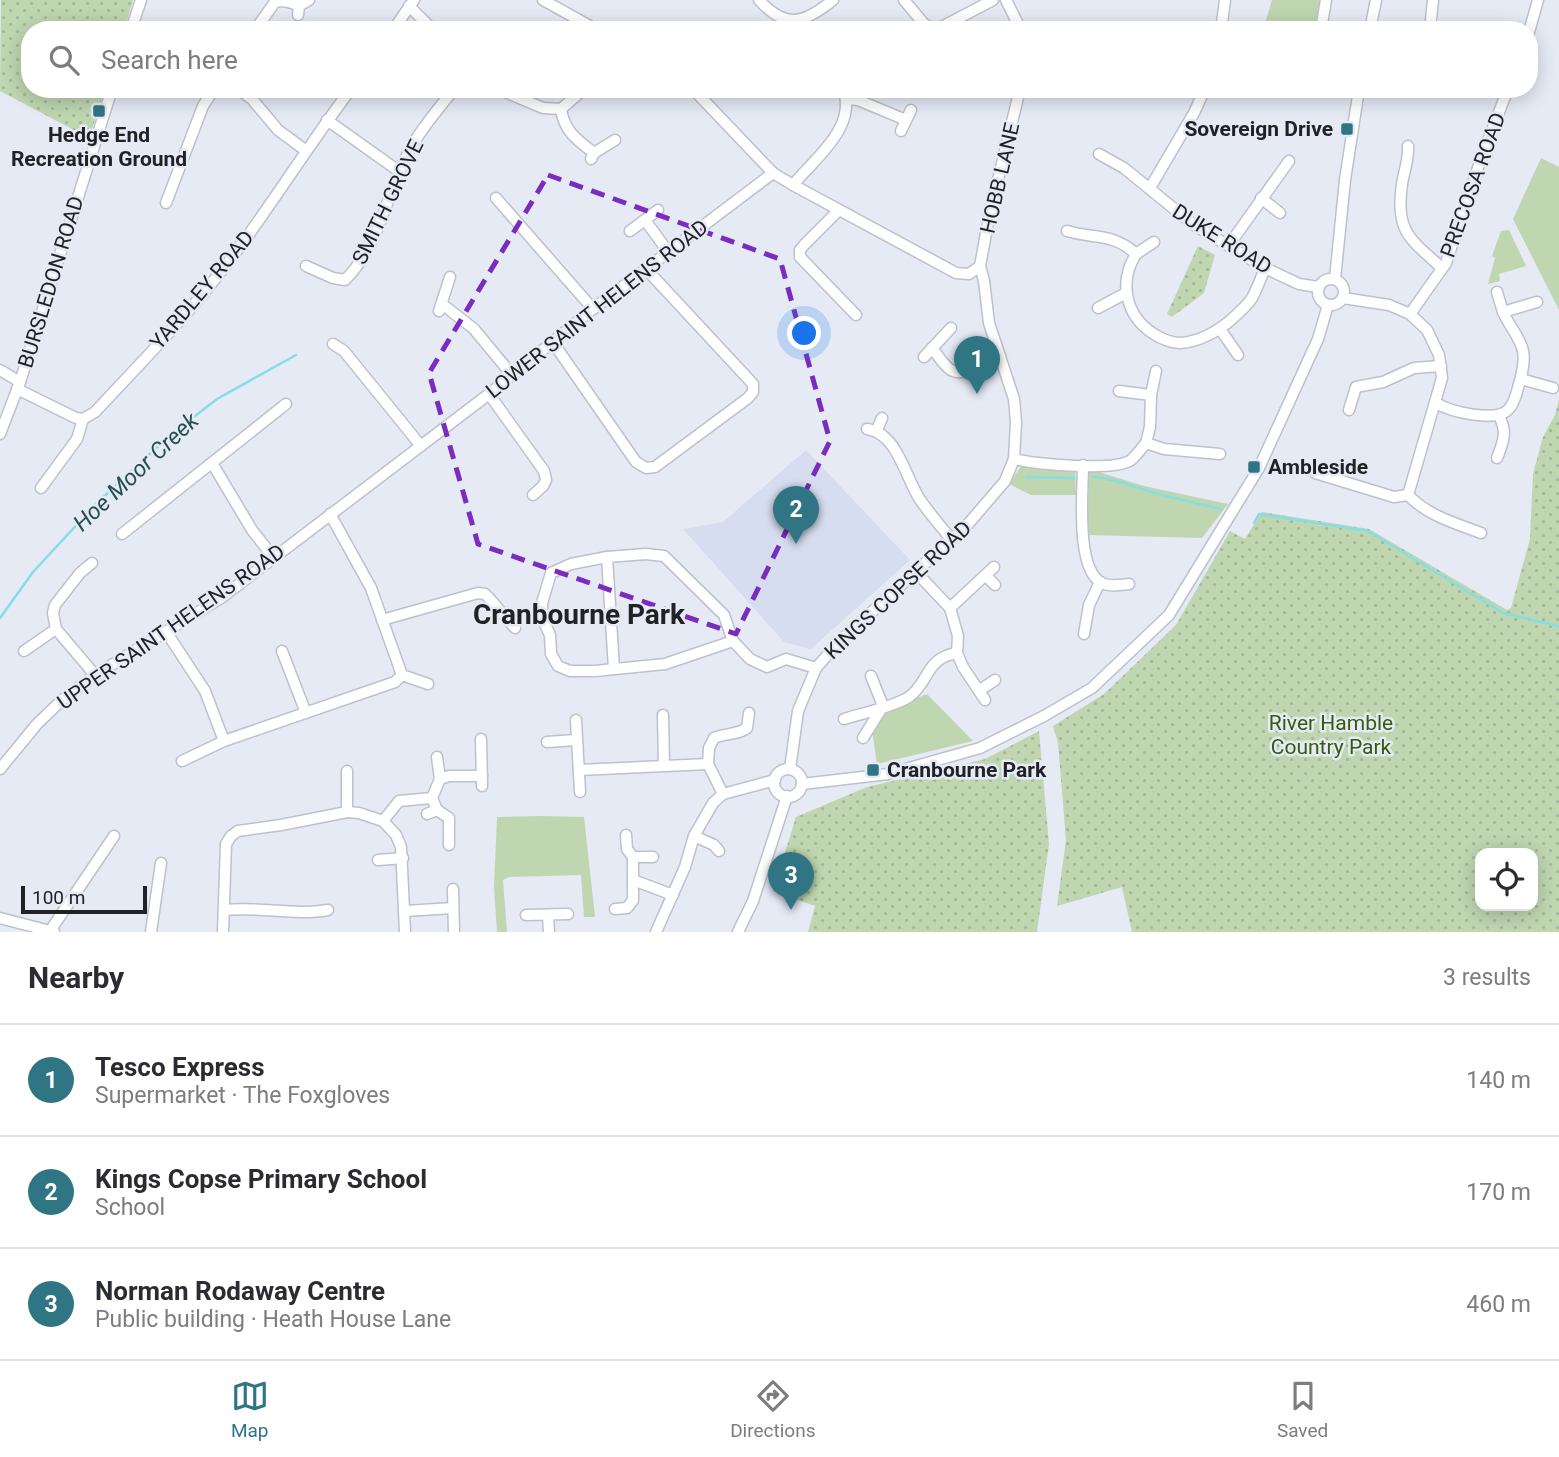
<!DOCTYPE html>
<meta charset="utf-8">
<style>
body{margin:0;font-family:Roboto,sans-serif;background:#f7f7f7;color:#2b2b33}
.controls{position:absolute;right:21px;bottom:21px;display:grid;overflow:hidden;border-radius:14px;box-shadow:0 4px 18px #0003}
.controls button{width:63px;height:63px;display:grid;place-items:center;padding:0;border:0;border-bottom:2px solid #e1e1e2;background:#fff;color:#2b2b33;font:35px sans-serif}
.scale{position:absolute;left:21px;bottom:18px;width:126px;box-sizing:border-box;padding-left:7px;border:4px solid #212226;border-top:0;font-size:19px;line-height:24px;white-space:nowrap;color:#212226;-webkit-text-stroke:5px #e5eaf5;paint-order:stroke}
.you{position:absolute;left:805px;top:334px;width:24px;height:24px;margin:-18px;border:5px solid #fff;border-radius:50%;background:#1a73e8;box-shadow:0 0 0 10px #1a73e833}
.badge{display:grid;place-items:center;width:46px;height:46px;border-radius:50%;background:#307584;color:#fff;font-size:23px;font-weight:700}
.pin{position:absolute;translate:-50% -58px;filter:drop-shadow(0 2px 4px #0008)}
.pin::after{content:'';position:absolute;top:37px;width:24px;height:21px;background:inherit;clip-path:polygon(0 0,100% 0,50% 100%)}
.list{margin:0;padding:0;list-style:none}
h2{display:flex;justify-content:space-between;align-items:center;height:91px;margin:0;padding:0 28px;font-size:30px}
h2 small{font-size:23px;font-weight:400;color:#7c7c81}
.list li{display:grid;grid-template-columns:46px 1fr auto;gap:21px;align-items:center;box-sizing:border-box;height:112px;padding:0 28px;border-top:2px solid #e1e1e2}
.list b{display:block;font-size:26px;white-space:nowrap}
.list p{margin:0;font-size:23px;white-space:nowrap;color:#7c7c81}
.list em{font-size:23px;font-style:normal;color:#7c7c81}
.icon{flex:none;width:38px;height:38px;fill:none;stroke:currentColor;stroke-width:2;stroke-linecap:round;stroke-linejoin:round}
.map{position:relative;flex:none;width:1559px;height:932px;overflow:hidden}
.search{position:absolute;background:#fff;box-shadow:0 4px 18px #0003;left:21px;right:21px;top:21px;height:77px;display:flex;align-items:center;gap:18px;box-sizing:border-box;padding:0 24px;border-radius:28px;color:#7c7c81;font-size:26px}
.sheet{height:427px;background:#fff}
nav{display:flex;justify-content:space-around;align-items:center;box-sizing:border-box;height:98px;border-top:2px solid #e1e1e2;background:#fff;font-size:19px;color:#7c7c81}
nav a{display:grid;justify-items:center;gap:4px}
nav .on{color:#307584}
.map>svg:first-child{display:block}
.built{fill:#d6ddef}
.green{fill:#bfd6b1}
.park{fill:url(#park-dots);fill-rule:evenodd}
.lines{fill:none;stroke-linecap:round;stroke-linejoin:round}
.stream{stroke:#84dee3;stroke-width:2.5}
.minor-casing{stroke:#bdc1cc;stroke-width:13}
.minor{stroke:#fff;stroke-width:10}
.marked{fill:none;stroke:#7b2cbf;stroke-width:5;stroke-dasharray:14 9;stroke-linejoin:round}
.poi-dot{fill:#307584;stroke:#e5eaf5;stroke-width:2.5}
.labels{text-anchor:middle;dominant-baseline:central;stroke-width:5;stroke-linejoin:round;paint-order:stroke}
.poi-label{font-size:21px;font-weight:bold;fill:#212226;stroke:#e5eaf5;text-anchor:start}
.street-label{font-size:21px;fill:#212226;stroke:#e5eaf5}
.park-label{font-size:21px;fill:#345c0a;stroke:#e5eaf5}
.water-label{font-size:23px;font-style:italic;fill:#254f51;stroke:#e5eaf5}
.district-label{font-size:28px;font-weight:bold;fill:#212226;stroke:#e5eaf5}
</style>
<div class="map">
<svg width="1559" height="932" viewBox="0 0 1559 932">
<defs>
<pattern id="park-dots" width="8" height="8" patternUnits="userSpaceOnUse" patternTransform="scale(1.75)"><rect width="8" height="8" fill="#bfd6b1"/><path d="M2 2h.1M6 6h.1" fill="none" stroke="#a4b798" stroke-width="1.8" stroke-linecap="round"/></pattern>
</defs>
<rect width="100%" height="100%" fill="#e5eaf5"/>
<!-- built -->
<path class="built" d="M806,450l104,110 -99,89 -27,-7 -101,-113 40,-7z"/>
<!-- green -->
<g class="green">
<path d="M1272,0h48l-4,30h-53z"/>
<path d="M1541,158l18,9v143l-46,-91z"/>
<path d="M1509,230l17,36 -27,8 1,7 -12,3 7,-26 -3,-2 9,-25z"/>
<path d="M1021,466l54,2 1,27h-45l-22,-11z"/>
<path d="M1089,469l55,17 84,18 -26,34 -115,-3z"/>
<path d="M927,694l46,47 -96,23 -7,-47z"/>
<path d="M540,816l44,1 11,100h-11l-3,-42 -72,2 -6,3 4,52h-10l-3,-45 3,-70z"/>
</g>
<!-- park -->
<g class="park">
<path d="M1,0h132l-9,30h-94v59h75l-16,49 -89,-47z"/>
<path d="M1198,246l17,9 -11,38 -32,24 -5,-3z"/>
<path d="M1559,400v532h-427l-10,-45 -65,19 9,-66 -8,-97 -5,-17 51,-32 72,-69 54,-94 15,8 17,-27 107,17 138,81 4,-2 19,-69 3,-65 10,-37 12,-22zM1480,853h53v53h-53z"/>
<path d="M1039,731l10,113 -12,88h-229l7,-26 -42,-15 23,-74 71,-30 118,-28z"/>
</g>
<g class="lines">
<!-- stream -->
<g class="stream">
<path d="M1026,477l49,1"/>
<path d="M1093,477l20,3 53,16 55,13"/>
<path d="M1254,523l5,-9 109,17 135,82 56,13"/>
<path d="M0,618l33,-46 63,-68 72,-67 49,-38 79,-44"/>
</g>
<defs>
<g id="minor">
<path d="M543,0l54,30"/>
<path d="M759,0c27,30 46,23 74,0"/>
<path d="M904,0l20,24 11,6"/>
<path d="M1006,0l15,30"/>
<path d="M409,6l24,24"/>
<path d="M298,15l1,-9 10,-6"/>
<path d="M801,20l5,10"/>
<path d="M131,30l10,-30"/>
<path d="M255,30l20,-28c9,-2 16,0 24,4"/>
<path d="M393,30l21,-30"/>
<path d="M936,30l57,-30"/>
<path d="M1221,30l4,-30"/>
<path d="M1321,30l5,-30"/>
<path d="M1370,30l6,-30"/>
<path d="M1430,30l3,-30"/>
<path d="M1529,32l9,-32"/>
<path d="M238,89l14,10 26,31 27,20"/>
<path d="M498,89l45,19 18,1 23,-20"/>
<path d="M693,89l80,84 20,12 163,88 13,1 11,-8"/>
<path d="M847,99l11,1 48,20"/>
<path d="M561,109c3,22 16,31 33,44"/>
<path d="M327,120l73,52"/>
<path d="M901,131l10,-21"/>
<path d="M1408,146c1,13 -4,25 -6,38 -7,48 8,55 40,84"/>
<path d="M1099,154l25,14 70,57 71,43 34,16 19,3"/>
<path d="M591,159l3,-6 21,-13"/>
<path d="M793,185c21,-26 65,-58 50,-96"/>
<path d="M1150,188l44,-75 11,-24"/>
<path d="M496,198l97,111"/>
<path d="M1261,198l19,15"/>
<path d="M166,203l37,-97 11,-17"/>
<path d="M839,210l-35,35 -4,5v7l56,58"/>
<path d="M645,220l24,33"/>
<path d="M630,231l28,-21"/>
<path d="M1067,231c27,8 47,2 69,23 -19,31 -9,66 23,83 6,3 14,6 21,6 19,-1 39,-12 53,-25 6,-6 14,-12 19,-20 5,-9 9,-20 13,-30"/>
<path d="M1229,245l60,-84"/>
<path d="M1136,254l18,-12"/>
<path d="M306,266l27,12 12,2c37,-37 41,-90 67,-134 11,-20 28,-39 42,-57"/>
<path d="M980,266l9,-49 31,-128"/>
<circle cx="1331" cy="292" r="13"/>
<path d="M1335,279l10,-99 14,-91"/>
<path d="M1497,292l6,20"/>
<path d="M1343,298l46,7 21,9 17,16 12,25 3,23 -34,117c20,21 47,28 73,38"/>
<path d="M442,304l32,25 38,46"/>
<path d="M1098,308l28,-15"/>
<path d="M439,311l11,-34"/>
<path d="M1410,314l36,-51 36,-107 26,-67"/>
<path d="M1220,329l18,26"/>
<path d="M552,341l84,121 10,6 9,-1 93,-69 5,-6v-8l-106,-114"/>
<path d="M333,344l11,7 77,95"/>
<path d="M932,348c5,6 12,18 19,22 13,8 37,-8 49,-13"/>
<path d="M924,357l27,-29"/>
<path d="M0,370l20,12"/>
<path d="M1521,379l32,9"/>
<path d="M17,389l59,29 7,1 12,-7c37,-40 77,-80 112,-123 52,-63 94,-134 144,-200"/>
<path d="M1119,391l32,4 -1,32 -4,16"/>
<path d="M489,394l55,77 2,9 -3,6 -10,9"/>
<path d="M1151,395l5,-24"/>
<path d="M1436,403c15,9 61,20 73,6 6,-7 8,-17 10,-25 3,-9 6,-24 4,-33 -3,-14 -14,-25 -20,-39l34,-10"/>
<path d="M1349,410l7,-23 27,-5 31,-14 27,-2"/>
<path d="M867,429c30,4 38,47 52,69 9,14 21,27 31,40"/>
<path d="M877,430l5,-12"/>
<path d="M0,434l20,-52 92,-293"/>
<path d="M1497,458c6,-16 11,-25 2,-42"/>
<path d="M1014,459c21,5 100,13 117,1 5,-4 10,-11 15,-17l18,6 56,5"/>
<path d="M212,463l40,67 22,28"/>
<path d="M1083,465c0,26 -8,105 19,118 8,4 19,2 27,1"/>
<path d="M1315,473l79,24 14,-2"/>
<path d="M41,488l36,-49 6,-20"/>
<path d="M330,514l41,74 31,87 26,9"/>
<path d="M122,534l164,-130"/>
<path d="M607,557l7,112"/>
<path d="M92,563l-12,10 -25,32 -2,8 3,16 39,46"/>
<path d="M915,571l35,37 8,28 -1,17 6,14 22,33"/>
<path d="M986,576l9,9"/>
<path d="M950,608l44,-41"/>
<path d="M382,620l96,-27 7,1 4,4 26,30"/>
<path d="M167,633l38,58 19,50"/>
<path d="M1084,634l5,-29 11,-23"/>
<path d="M733,641l-68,23 -70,7h-25l-12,-5 -7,-12 -1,-19 -8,-17v-15l9,-30 20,-9 36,-7 39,-3 18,2 60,59 9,26 17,18 17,8 19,-8 30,9"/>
<path d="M24,651l32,-22"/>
<path d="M282,651l24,62"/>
<path d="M980,690l15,-10"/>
<path d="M663,715l1,50"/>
<path d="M844,719c19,-6 49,-12 65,-22 21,-15 16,-39 48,-44"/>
<path d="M576,720l4,72"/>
<path d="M863,738l20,-32 -12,-30"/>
<path d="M481,739l1,47"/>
<path d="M547,742l29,-2"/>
<path d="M437,757l3,22"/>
<path d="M182,761l42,-20 171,-59 7,-7"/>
<path d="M708,764l1,-16 5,-10c11,-5 24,-3 33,-10l2,-15"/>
<path d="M0,769l37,-45 25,-24 33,-25 126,-77 268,-204 104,-85 180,-136"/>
<path d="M790,769l8,-58 18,-43 23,-26 130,-119 36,-42 9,-22 2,-37 -2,-23 -25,-76 -5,-42 -4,-15"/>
<circle cx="788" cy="783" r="14"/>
<path d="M579,770l129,-6 15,30"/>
<path d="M802,784l86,-10 92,-26 64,-32 48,-28 77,-73 55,-90 35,-57 59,-129 10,-34"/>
<path d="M432,798l5,12 12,8v27"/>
<path d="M347,812v-41"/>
<path d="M427,814l10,-4"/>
<path d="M383,821l16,-20 33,-3 8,-19 9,-3h33"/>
<path d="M694,836l20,9 5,6"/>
<path d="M633,857h20"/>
<path d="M378,860l25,-2"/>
<path d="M633,880l40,15"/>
<path d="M453,889l1,43"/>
<path d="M615,909l12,-1 6,-8v-43l-6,-8 -1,-14"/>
<path d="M224,910c35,-4 70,6 104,0"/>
<path d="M405,911l48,-3"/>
<path d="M526,915l42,-1"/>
<path d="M548,915l1,17"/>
<path d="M0,918l54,14"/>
<path d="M50,931l64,-95"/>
<path d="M151,932l10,-69"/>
<path d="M223,932l3,-88 5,-8 7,-5 43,-6 66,-13 12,1 24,8 13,14 5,12 4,85"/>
<path d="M656,932l29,-65 9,-31 19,-33 10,-9 52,-14"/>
<path d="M738,932l15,-31 34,-105"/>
</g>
</defs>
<!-- minor casing -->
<use href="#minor" class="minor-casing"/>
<!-- minor -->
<use href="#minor" class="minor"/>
</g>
<!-- marked area -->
<path class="marked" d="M548,175l232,84 50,182 -94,193 -258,-90 -49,-171z"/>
<!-- markers -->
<g class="poi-dot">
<rect x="92" y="104" width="14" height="14" rx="3.5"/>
<rect x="1340" y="122" width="14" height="14" rx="3.5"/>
<rect x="1247" y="460" width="14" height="14" rx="3.5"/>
<rect x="866" y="763" width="14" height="14" rx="3.5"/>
</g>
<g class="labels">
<!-- poi labels -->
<g class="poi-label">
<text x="1333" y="129" text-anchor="end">Sovereign Drive</text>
<text x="99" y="135" text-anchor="middle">Hedge End<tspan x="99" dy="24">Recreation Ground</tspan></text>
<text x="1268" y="467">Ambleside</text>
<text x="887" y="770">Cranbourne Park</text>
</g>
<!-- street labels -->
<g class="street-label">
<text transform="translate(1000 178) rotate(-77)">HOBB LANE</text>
<text transform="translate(1473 185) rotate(-70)">PRECOSA ROAD</text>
<text transform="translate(388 202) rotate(-64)">SMITH GROVE</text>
<text transform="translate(1222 239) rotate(32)">DUKE ROAD</text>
<text transform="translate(51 282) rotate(-73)">BURSLEDON ROAD</text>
<text transform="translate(202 290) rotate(-50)">YARDLEY ROAD</text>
<text transform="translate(597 309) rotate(-38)">LOWER SAINT HELENS ROAD</text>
<text transform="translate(898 590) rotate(-43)">KINGS COPSE ROAD</text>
<text transform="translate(171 627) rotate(-35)">UPPER SAINT HELENS ROAD</text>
</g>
<!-- park labels -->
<g class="park-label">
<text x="1331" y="723">River Hamble<tspan x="1331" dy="24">Country Park</tspan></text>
</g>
<!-- water labels -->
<g class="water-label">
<text transform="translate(136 472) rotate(-43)">Hoe Moor Creek</text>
</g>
<!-- district labels -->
<g class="district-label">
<text x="579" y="614">Cranbourne Park</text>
</g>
</g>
</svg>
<div class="controls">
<button><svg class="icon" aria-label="locate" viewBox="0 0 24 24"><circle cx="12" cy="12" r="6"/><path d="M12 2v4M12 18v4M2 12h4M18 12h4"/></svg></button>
</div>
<div class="scale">100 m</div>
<div class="you"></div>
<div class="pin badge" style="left:977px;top:394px">1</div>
<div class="pin badge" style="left:796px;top:544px">2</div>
<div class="pin badge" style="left:791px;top:910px">3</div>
<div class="search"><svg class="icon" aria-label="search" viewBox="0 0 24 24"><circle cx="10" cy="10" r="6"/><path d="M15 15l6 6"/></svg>Search here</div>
</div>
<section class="sheet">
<h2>Nearby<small>3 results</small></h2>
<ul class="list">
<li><span class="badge">1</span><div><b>Tesco Express</b><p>Supermarket · The Foxgloves</p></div><em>140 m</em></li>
<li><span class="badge">2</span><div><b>Kings Copse Primary School</b><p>School</p></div><em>170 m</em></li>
<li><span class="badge">3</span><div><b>Norman Rodaway Centre</b><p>Public building · Heath House Lane</p></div><em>460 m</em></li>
</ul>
</section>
<nav>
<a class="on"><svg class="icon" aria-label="map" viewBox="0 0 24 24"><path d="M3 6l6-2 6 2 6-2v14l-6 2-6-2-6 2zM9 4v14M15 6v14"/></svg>Map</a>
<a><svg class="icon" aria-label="directions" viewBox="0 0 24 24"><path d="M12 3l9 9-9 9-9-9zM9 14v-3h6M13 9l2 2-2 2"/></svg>Directions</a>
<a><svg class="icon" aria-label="saved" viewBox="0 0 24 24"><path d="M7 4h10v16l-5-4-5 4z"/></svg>Saved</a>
</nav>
